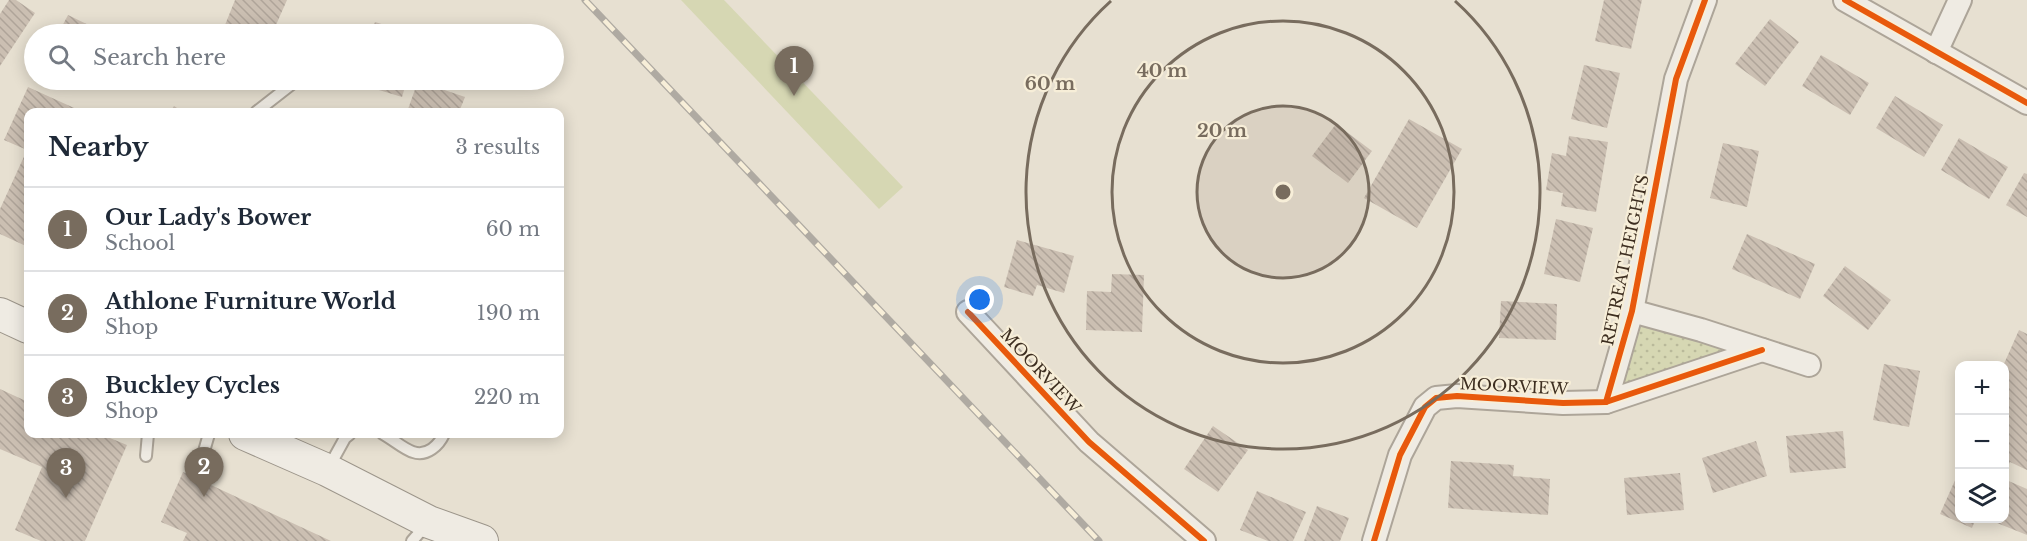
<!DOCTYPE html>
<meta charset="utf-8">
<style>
body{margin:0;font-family:"Libre Baskerville",serif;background:#f2f2f3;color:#1f2937}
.controls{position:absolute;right:18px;bottom:18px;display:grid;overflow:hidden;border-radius:12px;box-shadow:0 3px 15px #0003}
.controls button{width:54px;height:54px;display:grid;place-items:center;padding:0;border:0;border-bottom:2px solid #e0e1e3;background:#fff;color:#1f2937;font:30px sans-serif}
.you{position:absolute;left:980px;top:300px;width:21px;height:21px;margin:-15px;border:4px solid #fff;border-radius:50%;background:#1a73e8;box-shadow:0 0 0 9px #1a73e833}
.badge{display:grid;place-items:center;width:39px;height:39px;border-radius:50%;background:#786c5e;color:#fff;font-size:20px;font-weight:700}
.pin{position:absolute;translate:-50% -50px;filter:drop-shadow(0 2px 3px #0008)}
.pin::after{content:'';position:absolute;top:32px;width:21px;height:18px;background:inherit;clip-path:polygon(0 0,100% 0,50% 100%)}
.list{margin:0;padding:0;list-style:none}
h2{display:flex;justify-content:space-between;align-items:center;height:78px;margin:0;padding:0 24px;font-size:26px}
h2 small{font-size:20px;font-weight:400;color:#747a83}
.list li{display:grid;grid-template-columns:39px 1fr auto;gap:18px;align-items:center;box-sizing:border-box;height:84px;padding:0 24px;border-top:2px solid #e0e1e3}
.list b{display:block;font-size:22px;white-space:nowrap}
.list p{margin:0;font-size:20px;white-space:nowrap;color:#747a83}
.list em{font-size:20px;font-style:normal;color:#747a83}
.icon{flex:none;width:33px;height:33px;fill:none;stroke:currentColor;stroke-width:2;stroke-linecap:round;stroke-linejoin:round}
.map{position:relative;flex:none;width:2027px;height:541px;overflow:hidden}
.search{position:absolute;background:#fff;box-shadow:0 3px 15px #0003;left:24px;top:24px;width:540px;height:66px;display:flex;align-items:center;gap:15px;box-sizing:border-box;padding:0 21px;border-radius:33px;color:#747a83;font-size:22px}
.panel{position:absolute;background:#fff;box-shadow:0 3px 15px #0003;left:24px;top:108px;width:540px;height:330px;border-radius:12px}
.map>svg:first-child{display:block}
.grass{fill:url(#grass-dots)}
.green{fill:#d6d7b3}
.building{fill:url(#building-back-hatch)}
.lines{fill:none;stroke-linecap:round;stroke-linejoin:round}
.service-casing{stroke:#ada599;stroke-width:14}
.minor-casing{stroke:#ada599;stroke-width:26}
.secondary-casing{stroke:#9c958a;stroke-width:34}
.service{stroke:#efebe3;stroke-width:10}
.minor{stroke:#efebe3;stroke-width:22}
.secondary{stroke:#efebe3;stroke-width:32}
.rail-casing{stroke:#afaaa2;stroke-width:7}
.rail{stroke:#f7eed8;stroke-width:4.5;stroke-dasharray:14;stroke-linecap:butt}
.cycleway-casing{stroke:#f7eed8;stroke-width:10}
.cycleway{stroke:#e8590c;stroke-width:6}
.ring{fill:none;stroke:#786c5e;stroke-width:3}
.labels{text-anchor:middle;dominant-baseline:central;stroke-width:4.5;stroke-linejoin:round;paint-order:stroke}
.street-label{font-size:16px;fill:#3d2e20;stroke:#f7eed8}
.centre{fill:#786c5e;stroke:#f7eed8;stroke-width:3}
.ring-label{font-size:18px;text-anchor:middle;font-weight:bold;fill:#786c5e;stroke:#f7eed8;stroke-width:4.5;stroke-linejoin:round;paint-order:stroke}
</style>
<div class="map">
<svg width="2027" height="541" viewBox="0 0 2027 541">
<defs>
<pattern id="grass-dots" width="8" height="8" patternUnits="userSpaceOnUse" patternTransform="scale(1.5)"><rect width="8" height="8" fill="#d6d7b3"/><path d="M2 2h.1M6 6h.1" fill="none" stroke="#b9b99a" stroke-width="1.8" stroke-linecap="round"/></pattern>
<pattern id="building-back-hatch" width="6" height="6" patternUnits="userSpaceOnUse" patternTransform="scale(1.5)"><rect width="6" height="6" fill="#cbbfb2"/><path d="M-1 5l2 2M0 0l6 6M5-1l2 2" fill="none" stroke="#afa499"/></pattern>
</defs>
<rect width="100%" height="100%" fill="#e7e0d1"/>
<!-- grass -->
<path class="grass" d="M1632,311l129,39 -155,52z"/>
<!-- green -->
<path class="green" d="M681,0h43l179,187 -24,22z"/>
<!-- building -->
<g class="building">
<path d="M9,0h7l19,13 -35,53v-52z"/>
<path d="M235,0h52l-15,34h-24l-23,-9z"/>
<path d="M1604,0h38l-11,49 -36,-8z"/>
<path d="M68,15l39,19h-49z"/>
<path d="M1770,19l29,23 -34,44 -30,-22z"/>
<path d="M375,22l39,12h-43z"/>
<path d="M1821,55l48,28 -19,32 -48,-29z"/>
<path d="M1584,65l36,8 -13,55 -36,-9z"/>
<path d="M357,80h50l-5,17 -46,-14z"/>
<path d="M418,81l47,16 -6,15h-52z"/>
<path d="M28,87l55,25h-55v135l-28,-13v-25l27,-59 -23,-10z"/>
<path d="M1895,96l48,29 -19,32 -48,-29z"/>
<path d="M174,106l9,6h-13z"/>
<path d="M1409,119l53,30 -45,79 -53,-30z"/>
<path d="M1336,124l36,27 -24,32 -36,-27z"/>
<path d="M1569,136l39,6 -12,70 -35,-6 2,-13 -17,-3 6,-37 14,3z"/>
<path d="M1959,138l49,29 -19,32 -48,-29z"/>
<path d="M1723,143l36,8 -12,56 -37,-9z"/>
<path d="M2024,173l3,1v43l-21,-12z"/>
<path d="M1556,219l37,9 -13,54 -36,-8z"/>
<path d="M1747,234l68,30 -15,35 -68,-30z"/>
<path d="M1017,240l57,16 -10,37 -27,-8 -4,11 -29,-9z"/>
<path d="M1845,266l46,34 -23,30 -45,-34z"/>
<path d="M1112,274l32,1 -2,57 -56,-2 1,-39 24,1z"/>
<path d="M1501,301l56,3 -1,36 -57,-2z"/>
<path d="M2019,330l8,4v136l-17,-8 -6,12 -1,-108z"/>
<path d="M1884,364l36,7 -11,56 -36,-7z"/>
<path d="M0,389l28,13v32h72l27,11 -42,96h-44l-26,-11 27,-63 -42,-18z"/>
<path d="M1213,426l35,24 -30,42 -34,-23z"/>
<path d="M1843,431l3,37 -56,5 -4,-37z"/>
<path d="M1756,441l11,35 -54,17 -11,-35z"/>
<path d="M1451,461l63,4 -1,11 37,3 -2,36 -100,-7z"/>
<path d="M1960,469v49h16l-4,10 -32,-14z"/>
<path d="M183,472l148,69h-148l4,-8 -26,-11z"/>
<path d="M1680,473l4,37 -57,5 -3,-37z"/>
<path d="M2004,479l23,10v46l-40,-16 17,-1z"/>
<path d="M1257,491l49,21 -13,29h-25l-28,-11z"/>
<path d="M1317,506l32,12 -9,23h-36z"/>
</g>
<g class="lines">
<defs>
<g id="service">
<path d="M256,112l41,-32"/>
<path d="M383,434c8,4 22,16 30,18 14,5 26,-7 31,-18"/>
<path d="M146,456l2,-22"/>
<path d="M202,458l7,-24"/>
<path d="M329,467l16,-29 5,-4"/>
<path d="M412,541l15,-17"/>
</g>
<g id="minor">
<path d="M1845,0l182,103"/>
<path d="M1936,52l24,-52"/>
<path d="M1632,311l69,19 108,35"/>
<path d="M968,312l121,130 115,99"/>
<path d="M1606,402l26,-91 44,-232 29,-79"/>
<path d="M1374,541l26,-86 25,-48 11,-9 21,-2 106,7 43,-1 156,-52"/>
</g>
<g id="secondary">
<path d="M0,314l28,13"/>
<path d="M245,434l82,36 102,52 53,19"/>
</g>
</defs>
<!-- service casing -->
<use href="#service" class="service-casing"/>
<!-- minor casing -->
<use href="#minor" class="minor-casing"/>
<!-- secondary casing -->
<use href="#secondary" class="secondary-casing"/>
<!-- service -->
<use href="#service" class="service"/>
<!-- minor -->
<use href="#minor" class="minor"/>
<!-- secondary -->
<use href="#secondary" class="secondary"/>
<defs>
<path id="rail" d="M585,0l514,541"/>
</defs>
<!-- rail casing -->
<use href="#rail" class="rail-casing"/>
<!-- rail -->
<use href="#rail" class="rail"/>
<defs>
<g id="cycleway">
<path d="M1845,0l182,103"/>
<path d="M968,312l121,130 115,99"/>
<path d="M1606,402l26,-91 44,-232 29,-79"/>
<path d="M1374,541l26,-86 25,-48 11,-9 21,-2 106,7 43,-1 156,-52"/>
</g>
</defs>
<!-- cycleway casing -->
<use href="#cycleway" class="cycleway-casing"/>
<!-- cycleway -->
<use href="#cycleway" class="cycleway"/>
</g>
<!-- distance rings -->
<circle cx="1283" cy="192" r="86" fill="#786c5e" fill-opacity=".12"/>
<g class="ring">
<circle cx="1283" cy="192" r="86"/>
<circle cx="1283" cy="192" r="171"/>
<path d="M1455 1A257 257 0 1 1 1111 1"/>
</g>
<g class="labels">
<!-- street labels -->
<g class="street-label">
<text transform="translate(1625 260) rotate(-78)">RETREAT HEIGHTS</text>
<text transform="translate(1041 371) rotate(47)">MOORVIEW</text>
<text transform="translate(1514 386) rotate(3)">MOORVIEW</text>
</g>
</g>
<circle cx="1283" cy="192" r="9" class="centre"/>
<g class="ring-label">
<text x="1162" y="77">40 m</text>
<text x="1050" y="90">60 m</text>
<text x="1222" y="137">20 m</text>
</g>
</svg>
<div class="controls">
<button>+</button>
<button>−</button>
<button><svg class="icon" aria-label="layers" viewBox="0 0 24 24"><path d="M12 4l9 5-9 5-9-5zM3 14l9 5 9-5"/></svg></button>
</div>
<div class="you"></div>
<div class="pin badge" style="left:794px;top:96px">1</div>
<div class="pin badge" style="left:204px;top:497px">2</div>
<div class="pin badge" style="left:66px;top:498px">3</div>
<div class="search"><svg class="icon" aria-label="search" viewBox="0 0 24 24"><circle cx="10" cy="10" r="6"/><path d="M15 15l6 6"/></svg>Search here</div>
<section class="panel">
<h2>Nearby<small>3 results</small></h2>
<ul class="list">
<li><span class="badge">1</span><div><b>Our Lady's Bower</b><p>School</p></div><em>60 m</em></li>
<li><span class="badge">2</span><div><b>Athlone Furniture World</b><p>Shop</p></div><em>190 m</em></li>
<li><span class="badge">3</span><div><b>Buckley Cycles</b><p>Shop</p></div><em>220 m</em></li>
</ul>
</section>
</div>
